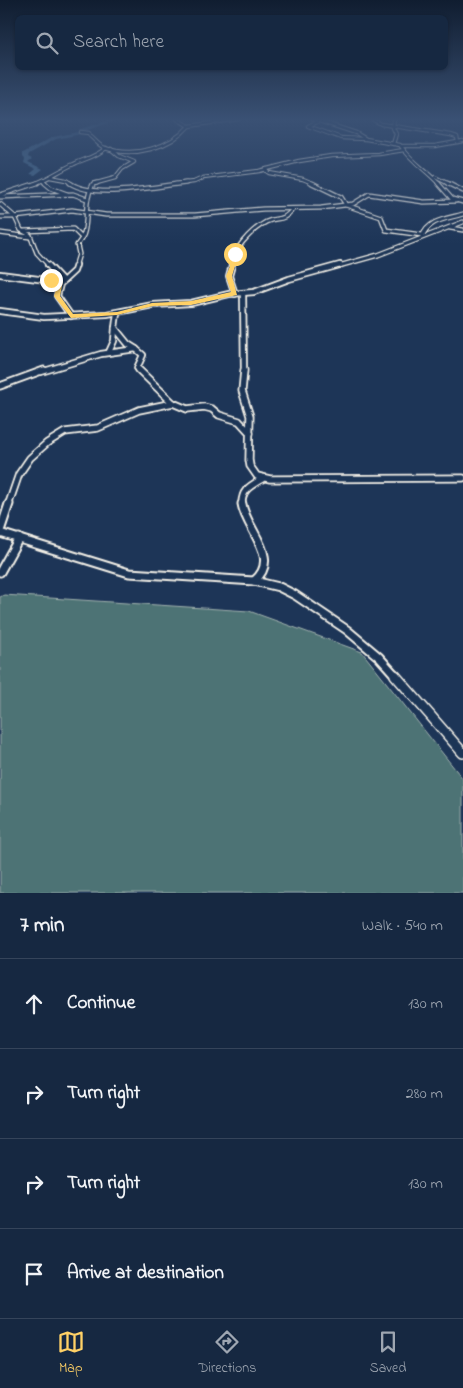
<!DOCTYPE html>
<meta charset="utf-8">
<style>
body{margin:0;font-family:"Indie Flower",sans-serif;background:#23344c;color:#f1f3f6}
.stop{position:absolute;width:15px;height:15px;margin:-11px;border:4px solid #ffd166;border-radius:50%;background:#fff}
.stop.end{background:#ffd166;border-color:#fff;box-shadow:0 1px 5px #0008}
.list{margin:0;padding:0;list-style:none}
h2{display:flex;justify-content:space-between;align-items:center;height:65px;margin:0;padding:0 20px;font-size:21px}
h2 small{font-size:16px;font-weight:400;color:#9ea6b1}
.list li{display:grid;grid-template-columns:32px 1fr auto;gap:15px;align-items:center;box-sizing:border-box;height:90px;padding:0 20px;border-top:1px solid #35445a}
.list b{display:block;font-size:19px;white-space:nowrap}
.list em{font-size:16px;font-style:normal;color:#9ea6b1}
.icon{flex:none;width:28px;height:28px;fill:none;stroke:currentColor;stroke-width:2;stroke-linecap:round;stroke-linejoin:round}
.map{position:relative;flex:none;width:463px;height:893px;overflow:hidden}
.search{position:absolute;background:#162841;box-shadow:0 1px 4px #0004;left:15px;right:15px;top:15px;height:55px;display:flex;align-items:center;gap:12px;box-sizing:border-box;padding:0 18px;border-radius:8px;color:#9ea6b1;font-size:19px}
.sheet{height:425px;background:#162841}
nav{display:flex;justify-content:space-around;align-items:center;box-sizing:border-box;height:70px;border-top:1px solid #35445a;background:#162841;font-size:14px;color:#9ea6b1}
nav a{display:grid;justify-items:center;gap:2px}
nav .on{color:#ffd166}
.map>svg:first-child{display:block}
.green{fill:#4e7375;stroke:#a1b2ae}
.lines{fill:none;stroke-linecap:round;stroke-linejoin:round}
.river{fill:#496e91;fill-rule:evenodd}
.minor-far5-casing{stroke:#f4f1e8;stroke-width:4.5}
.minor-far4-casing{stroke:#f4f1e8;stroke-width:5.5}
.minor-far3-casing{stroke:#f4f1e8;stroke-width:8}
.minor-far2-casing{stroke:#f4f1e8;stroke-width:9}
.minor-far1-casing{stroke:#f4f1e8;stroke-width:11}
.minor-casing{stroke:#f4f1e8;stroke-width:12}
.minor-far5{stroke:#1d3557;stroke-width:2.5}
.minor-far4{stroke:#1d3557;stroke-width:3}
.minor-far3{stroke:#1d3557;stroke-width:4.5}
.minor-far2{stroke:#1d3557;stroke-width:5.5}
.minor-far1{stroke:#1d3557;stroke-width:7}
.minor{stroke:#1d3557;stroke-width:9}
.route{fill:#ffd166}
</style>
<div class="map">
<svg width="463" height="893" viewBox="0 0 463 893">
<rect width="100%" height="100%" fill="#1d3557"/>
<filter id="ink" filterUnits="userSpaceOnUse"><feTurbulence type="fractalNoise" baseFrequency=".02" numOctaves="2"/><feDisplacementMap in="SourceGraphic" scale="10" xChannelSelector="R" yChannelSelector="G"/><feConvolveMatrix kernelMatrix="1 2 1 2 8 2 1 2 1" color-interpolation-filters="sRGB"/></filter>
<g filter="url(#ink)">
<!-- green -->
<path class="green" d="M4,595l245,16 113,41 101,127v114h-463v-296z"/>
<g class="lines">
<!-- river -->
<path class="river" d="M107,119l8,2 -31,10 -3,3 -25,5 -27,15 -1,3 4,2 -4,3 15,7 -8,6 -5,-1 6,-5 -12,-6 1,-4 -2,-2v-4l30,-16 25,-5 2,-3 27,-8z"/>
<defs>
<g id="minor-far5">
<path d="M313,119l43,14 10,6 34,6c12,17 25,24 39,39"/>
<path d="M372,119l9,5 70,11 6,2 1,5"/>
<path d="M317,122l-9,4 33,12 24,1"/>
<path d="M189,126l50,-7"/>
<path d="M80,132l9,1 1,3c5,4 9,10 15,12 29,10 65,0 84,-22l-12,-7"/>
<path d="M393,144l3,-10 -3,-6 1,-9"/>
<path d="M402,146h33l28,-5"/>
<path d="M267,169l-1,2 3,2 34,6 12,5"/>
<path d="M50,177l16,3 6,4"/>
<path d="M435,177l14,7"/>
<path d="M43,181l4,3"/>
<path d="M34,184c14,-5 26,-14 40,-20 12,-6 20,-6 32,-16"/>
<path d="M93,184l22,-6 7,-9 12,-7 -15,-6 -8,-7"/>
<path d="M175,184l19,-2 9,-4 56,-7 40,-10 32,-5 48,-2 25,-4"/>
</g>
<g id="minor-far4">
<path d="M45,183l6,5 16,6"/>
<path d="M70,183c26,17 86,3 116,0"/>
<path d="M312,183l29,14 5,8 35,12 5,13 36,5"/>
<path d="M438,183l14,16 11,3"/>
<path d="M447,183l16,8"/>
<path d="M0,195l37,-12"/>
<path d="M0,197l73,-3 14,5"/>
<path d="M0,204l15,13 57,-7 34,5h89l68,-6 58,-1 32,-4 16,-10 55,8 32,-1"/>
<path d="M0,217h15l6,13 9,5 7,18 13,14"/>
<path d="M450,228l13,2"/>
<path d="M24,231l49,-2 9,9 -5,7 2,9 -4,13"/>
<path d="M0,233l30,4"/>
<path d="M422,237c7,-18 25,-18 41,-23"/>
<path d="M82,238c8,-14 0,-34 11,-54l4,-1"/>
<path d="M232,267c-2,-16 21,-38 34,-45 14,-7 14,2 27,-13"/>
<path d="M335,267l43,-12 85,-33"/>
</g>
<g id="minor-far3">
<path d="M48,265l15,16"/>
<path d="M232,265l-3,11 6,18"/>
<path d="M0,274l61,8"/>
<path d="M243,293l1,79"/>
<path d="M0,311l44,6 63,-3 46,-9 38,-2 38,-9 25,-2 35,-13 51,-14"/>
<path d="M117,313l-2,15 13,16 8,5"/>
<path d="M71,316l-14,-20 3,-12 14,-13 2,-6"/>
<path d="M109,352l5,-11 1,-13"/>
<path d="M41,372l60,-18 35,-5 7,6 -6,13 4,4"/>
</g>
<g id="minor-far2">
<path d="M139,370l34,33 14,6 17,-2 8,2 7,6 20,6 11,12"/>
<path d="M244,370l-2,21 8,25 -1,44 1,6 7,10 13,3 193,-1"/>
<path d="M0,386l44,-16"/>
<path d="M8,506l11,-32 11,-16 17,-15 18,-11 33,-4 41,-18 34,-7"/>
<path d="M242,506c-1,-16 8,-20 20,-27"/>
</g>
<g id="minor-far1">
<path d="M242,504c4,26 40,54 12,77"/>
<path d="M0,531l9,-27"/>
<path d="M0,533l129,40 125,8 25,6 16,8 52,35 32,27 17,19"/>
<path d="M0,572l19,-34"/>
</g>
<path id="minor" d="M395,675l68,78"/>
</defs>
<!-- minor-far5 casing -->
<use href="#minor-far5" class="minor-far5-casing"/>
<!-- minor-far4 casing -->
<use href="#minor-far4" class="minor-far4-casing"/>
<!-- minor-far3 casing -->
<use href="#minor-far3" class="minor-far3-casing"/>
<!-- minor-far2 casing -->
<use href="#minor-far2" class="minor-far2-casing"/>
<!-- minor-far1 casing -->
<use href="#minor-far1" class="minor-far1-casing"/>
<!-- minor casing -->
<use href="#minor" class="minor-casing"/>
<!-- minor-far5 -->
<use href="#minor-far5" class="minor-far5"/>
<!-- minor-far4 -->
<use href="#minor-far4" class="minor-far4"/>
<!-- minor-far3 -->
<use href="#minor-far3" class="minor-far3"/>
<!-- minor-far2 -->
<use href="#minor-far2" class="minor-far2"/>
<!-- minor-far1 -->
<use href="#minor-far1" class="minor-far1"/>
<!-- minor -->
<use href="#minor" class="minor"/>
</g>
</g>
<!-- sky -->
<linearGradient id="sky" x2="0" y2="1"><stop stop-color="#101d30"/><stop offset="0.49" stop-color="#3a5174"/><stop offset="1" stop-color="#3a5174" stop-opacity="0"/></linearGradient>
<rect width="463" height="244" fill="url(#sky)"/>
<!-- route -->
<path class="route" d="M233,253l5,1 -4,6 1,6 -3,10 5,19 -46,10 -38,1 -36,9 -46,3 -17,-22 4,-13 -10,-3 3,-2 12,3 -3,15 13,18 44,-2 35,-9 39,-2 40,-9 -5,-16 4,-10 -1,-6z"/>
</svg>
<div class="stop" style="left:235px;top:254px"></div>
<div class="stop end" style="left:51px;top:280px"></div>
<div class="search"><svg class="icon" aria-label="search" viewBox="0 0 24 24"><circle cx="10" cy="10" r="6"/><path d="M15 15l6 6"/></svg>Search here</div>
</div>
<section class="sheet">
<h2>7 min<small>Walk · 540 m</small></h2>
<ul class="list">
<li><svg class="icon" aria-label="ahead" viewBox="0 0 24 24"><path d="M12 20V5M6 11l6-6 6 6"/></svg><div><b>Continue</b></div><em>130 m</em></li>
<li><svg class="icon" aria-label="right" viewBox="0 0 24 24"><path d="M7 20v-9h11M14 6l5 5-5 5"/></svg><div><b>Turn right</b></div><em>280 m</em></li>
<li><svg class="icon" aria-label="right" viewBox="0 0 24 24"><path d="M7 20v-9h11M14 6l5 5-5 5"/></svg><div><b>Turn right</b></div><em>130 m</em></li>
<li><svg class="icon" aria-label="arrive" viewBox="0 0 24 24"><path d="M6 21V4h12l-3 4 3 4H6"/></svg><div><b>Arrive at destination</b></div></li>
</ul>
</section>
<nav>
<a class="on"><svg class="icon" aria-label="map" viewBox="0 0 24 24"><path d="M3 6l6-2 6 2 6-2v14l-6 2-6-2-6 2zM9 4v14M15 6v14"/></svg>Map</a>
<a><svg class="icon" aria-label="directions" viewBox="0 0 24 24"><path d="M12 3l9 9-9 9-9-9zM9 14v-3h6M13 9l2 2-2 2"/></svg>Directions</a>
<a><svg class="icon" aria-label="saved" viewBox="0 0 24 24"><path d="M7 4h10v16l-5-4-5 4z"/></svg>Saved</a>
</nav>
